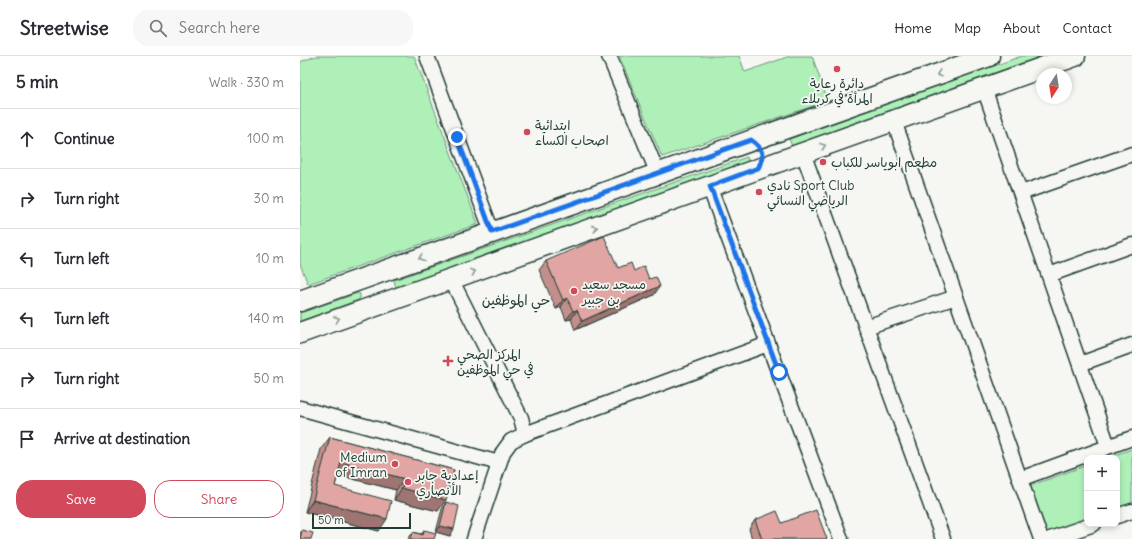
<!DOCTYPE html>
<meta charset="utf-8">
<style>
body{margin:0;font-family:Delius,"Playpen Sans Arabic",sans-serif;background:#f7f7f7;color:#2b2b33}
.controls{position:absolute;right:12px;bottom:12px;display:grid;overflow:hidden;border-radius:8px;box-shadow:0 2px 6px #0003}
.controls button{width:36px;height:36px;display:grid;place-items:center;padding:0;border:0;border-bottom:1px solid #e1e1e2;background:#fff;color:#2b2b33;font:20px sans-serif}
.compass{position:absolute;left:736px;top:12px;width:36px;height:36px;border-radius:50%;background:#fff;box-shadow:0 2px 6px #0003;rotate:192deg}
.scale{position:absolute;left:12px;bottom:10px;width:99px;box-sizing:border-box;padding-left:4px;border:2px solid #1f3d34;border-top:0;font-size:11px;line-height:14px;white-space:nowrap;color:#1f3d34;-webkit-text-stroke:3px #f6f6f2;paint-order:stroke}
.stop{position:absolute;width:12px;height:12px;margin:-9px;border:3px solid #1a73e8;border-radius:50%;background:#fff}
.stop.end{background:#1a73e8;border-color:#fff;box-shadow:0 1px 4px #0008}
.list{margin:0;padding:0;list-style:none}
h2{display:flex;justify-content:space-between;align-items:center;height:52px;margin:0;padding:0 16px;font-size:17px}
h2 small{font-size:13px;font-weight:400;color:#7c7c81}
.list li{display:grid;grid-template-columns:26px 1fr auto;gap:12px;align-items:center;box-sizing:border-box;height:60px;padding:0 16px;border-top:1px solid #e1e1e2}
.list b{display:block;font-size:15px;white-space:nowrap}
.list em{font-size:13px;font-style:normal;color:#7c7c81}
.actions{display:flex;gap:8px;padding:12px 16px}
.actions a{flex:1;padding:9px 0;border:1px solid #d1495b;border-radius:16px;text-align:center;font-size:14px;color:#d1495b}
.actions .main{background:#d1495b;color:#fff}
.icon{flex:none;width:22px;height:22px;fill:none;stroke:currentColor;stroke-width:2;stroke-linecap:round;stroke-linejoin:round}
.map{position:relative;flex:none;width:832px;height:483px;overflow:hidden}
header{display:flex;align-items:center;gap:24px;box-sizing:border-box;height:56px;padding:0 20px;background:#fff;border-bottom:1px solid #e1e1e2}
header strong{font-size:19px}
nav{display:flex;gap:22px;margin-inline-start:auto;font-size:14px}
.search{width:280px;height:36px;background:#f7f7f7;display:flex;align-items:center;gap:10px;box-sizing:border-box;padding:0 14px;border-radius:16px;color:#7c7c81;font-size:15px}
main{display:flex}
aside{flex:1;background:#fff}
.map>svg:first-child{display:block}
.green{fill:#aff0b9;stroke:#679676}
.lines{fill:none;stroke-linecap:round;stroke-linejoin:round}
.minor-casing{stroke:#1f3d34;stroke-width:17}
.secondary-casing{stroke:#1f3d34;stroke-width:23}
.minor{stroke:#f6f6f2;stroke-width:14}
.secondary{stroke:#f6f6f2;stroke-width:20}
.wall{fill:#c28f8c;stroke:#1f3d34}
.shaded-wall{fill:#9e7472;stroke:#1f3d34}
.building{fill:#e1a6a3;stroke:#1f3d34}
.oneway{stroke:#8a9a93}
.route{stroke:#1a73e8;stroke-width:5}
.poi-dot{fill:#d1495b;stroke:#f6f6f2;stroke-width:1.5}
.labels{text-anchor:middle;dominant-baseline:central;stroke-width:3.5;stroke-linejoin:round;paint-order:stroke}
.poi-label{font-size:13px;fill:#1f3d34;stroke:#f6f6f2;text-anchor:start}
.neighbourhood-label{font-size:14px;fill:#1f3d34;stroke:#f6f6f2}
</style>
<header>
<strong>Streetwise</strong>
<div class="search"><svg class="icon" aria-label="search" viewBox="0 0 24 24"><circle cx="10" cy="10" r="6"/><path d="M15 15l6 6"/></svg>Search here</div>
<nav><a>Home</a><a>Map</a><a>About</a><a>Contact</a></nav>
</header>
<main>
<aside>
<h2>5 min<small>Walk · 330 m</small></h2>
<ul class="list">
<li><svg class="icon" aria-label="ahead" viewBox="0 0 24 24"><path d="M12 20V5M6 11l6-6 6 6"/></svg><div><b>Continue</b></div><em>100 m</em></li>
<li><svg class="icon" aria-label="right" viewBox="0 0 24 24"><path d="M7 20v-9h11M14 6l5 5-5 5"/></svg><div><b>Turn right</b></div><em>30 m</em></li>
<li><svg class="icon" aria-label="left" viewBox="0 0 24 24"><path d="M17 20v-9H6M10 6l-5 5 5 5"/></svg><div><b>Turn left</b></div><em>10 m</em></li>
<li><svg class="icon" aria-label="left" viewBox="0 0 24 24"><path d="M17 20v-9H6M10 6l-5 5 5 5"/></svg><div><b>Turn left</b></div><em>140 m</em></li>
<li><svg class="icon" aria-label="right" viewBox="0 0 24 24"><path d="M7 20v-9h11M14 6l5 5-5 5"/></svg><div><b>Turn right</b></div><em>50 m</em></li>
<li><svg class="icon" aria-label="arrive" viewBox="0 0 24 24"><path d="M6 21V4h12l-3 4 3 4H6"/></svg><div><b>Arrive at destination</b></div></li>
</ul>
<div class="actions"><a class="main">Save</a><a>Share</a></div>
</aside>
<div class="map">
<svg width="832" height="483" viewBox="0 0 832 483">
<rect width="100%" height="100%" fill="#f6f6f2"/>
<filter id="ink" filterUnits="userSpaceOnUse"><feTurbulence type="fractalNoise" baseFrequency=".025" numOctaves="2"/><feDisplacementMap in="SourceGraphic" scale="8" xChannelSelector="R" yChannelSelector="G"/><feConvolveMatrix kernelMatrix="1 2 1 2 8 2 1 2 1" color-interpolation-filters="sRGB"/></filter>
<g filter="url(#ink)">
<!-- green -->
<g class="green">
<path d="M16,0h98l64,168 -170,60 -8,-20v-202z"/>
<path d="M319,0h120l6,16 45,-16h22l16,45 -166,56z"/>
<path d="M722,0h23l-253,90 -3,-7z"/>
<path d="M447,101l2,8 -353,123 -2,-8z"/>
<path d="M58,237l2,1v4l-2,2 -58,21v-8z"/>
<path d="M832,393v55l-15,5v-51h-11z"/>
<path d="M787,409v55l-42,15 -18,-48z"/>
</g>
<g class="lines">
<defs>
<g id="minor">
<path d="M127,0l65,176"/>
<path d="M309,0l49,118"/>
<path d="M684,32l124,358"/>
<path d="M594,65l147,418"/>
<path d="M503,97l140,386"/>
<path d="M409,130l132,353"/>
<path d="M721,137l111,-39"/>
<path d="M749,219l83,-30"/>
<path d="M151,223l70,139 4,16 -14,7 -8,11 -29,87"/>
<path d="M566,271l90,-30"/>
<path d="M780,308l52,-19"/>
<path d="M0,352l199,55"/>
<path d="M225,378l243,-90"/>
<path d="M720,423l112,-41"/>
<path d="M817,460l15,-5"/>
<path d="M750,483l44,-15"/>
</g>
<g id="secondary">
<path d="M0,245l689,-245"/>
<path d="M0,277l151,-54 307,-110 317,-113"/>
</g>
</defs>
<!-- minor casing -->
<use href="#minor" class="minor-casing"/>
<!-- secondary casing -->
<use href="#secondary" class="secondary-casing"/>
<!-- minor -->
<use href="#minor" class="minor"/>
<!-- secondary -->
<use href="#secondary" class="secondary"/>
</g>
<!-- wall -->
<g class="wall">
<path d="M246,205l72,7 36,27 -79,35 -4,-11 -5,1 -5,-13 -5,2 -17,-39z"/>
<path d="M30,381l124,33 -16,41 -44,-11 2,-10 -58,-15 -3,11 44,45 -74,-19 16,-63z"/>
<path d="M146,446l4,34 -14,-4 6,-23z"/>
<path d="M455,464l27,3 45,16h-75l-3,-10z"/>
<path d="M2,474l9,9h-11v-5z"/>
<path d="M124,474l10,9h-26l5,-7 9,2z"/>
</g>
<!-- shaded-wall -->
<g class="shaded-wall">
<path d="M360,230l-6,9 -79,35 7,-9z"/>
<path d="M267,242l-6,9 -5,2 7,-9z"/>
<path d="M277,254l-6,9 -5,1 7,-9z"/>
<path d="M41,406l64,17 -9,11 -63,-16z"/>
<path d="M102,432l44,12 -8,11 -44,-11z"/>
<path d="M13,444l74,19 -8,12 -74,-19z"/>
<path d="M140,470l14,3 -4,7 -14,-4z"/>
</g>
<!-- building -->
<g class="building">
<path d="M304,180l14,32 13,-5 3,8 10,-5 5,13 7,-2 4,9 -78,35 -5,-11 -4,1 -6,-13 -4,2 -17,-39z"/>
<path d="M30,381l124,33 -8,30 -44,-12 3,-9 -64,-17 -6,24 56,15 -4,18 -74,-19z"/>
<path d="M146,446l13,4 -5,23 -14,-3z"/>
<path d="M516,454l11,29h-65l-7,-19 22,-9 5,12z"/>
<path d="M2,474l11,3 -2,6h-11z"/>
<path d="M124,474l12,3 -2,6h-23l2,-7 10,3z"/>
</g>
<!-- one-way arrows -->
<defs><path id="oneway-chevron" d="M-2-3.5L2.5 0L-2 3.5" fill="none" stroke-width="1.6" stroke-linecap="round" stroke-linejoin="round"/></defs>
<g class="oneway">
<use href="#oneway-chevron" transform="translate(639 18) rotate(161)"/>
<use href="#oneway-chevron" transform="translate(523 90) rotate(-20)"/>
<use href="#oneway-chevron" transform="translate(295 172) rotate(-20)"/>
<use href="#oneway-chevron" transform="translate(121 202) rotate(160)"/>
<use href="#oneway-chevron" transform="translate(173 216) rotate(-20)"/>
<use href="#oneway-chevron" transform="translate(37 263) rotate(-20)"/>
</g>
</g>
<g class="lines" filter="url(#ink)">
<!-- route -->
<path class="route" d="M157,81l35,95 259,-92c12,8 14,16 7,28l-48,18 69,186"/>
</g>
<!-- markers -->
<g class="poi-dot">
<circle cx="537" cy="13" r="4"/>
<circle cx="227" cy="76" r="4"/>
<circle cx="523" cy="106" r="4"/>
<circle cx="459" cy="136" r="4"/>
<circle cx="274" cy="235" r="4"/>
<path d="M146 299h4v4h4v4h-4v4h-4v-4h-4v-4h4z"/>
<circle cx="95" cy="408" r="4"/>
<circle cx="108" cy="426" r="4"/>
</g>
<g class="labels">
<!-- poi labels -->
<g class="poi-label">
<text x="537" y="27" text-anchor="middle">دائرة رعاية<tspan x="537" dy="15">المرأة في كربلاء</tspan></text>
<text x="235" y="69">ابتدائية<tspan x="235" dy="15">اصحاب الكساء</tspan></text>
<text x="531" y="106">مطعم ابوياسر للكباب</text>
<text x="467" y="129">نادي Sport Club<tspan x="467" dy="15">الرياضي النسائي</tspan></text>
<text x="282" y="228">مسجد سعيد<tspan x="282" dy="15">بن جبير</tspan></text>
<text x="157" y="298">المركز الصحي<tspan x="157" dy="15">في حي الموظفين</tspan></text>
<text x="87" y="401" text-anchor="end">Medium<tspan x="87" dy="15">of Imran</tspan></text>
<text x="116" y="419">إعدادية جابر<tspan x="116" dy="15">الأنصاري</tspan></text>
</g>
<!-- neighbourhood labels -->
<g class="neighbourhood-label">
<text x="216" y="244">حي الموظفين</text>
</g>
</g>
</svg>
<div class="controls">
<button>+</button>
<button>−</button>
</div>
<svg class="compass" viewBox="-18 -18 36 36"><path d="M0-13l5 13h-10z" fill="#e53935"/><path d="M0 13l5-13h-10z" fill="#7c7c81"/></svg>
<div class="scale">50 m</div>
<div class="stop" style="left:479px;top:316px"></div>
<div class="stop end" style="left:157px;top:81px"></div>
</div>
</main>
